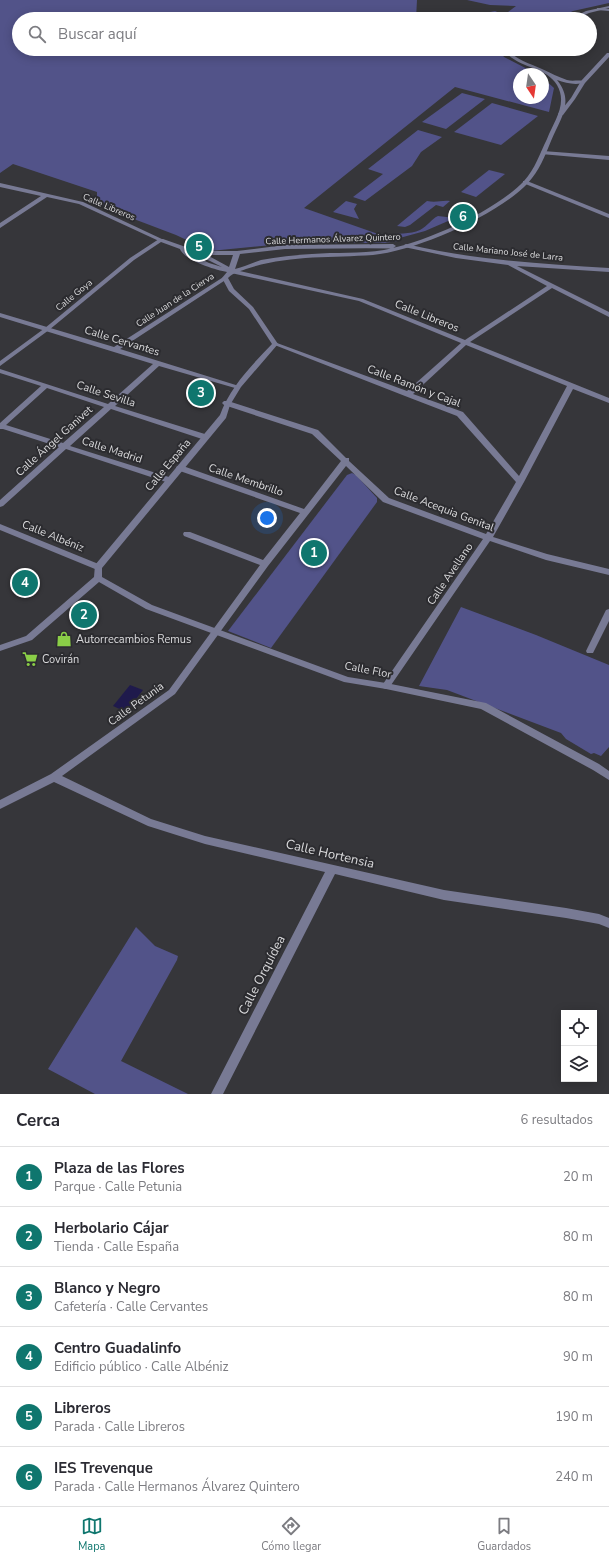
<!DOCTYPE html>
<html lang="es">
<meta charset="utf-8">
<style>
body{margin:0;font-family:"Nunito Sans",sans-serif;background:#f2f2f3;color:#2b2b33}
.controls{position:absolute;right:12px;bottom:12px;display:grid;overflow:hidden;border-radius:0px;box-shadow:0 2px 10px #0003}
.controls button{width:36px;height:36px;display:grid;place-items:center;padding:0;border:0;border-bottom:1px solid #e1e1e2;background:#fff;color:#2b2b33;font:20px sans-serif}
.compass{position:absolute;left:513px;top:68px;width:36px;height:36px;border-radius:50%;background:#fff;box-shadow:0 2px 10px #0003;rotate:167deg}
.you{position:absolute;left:267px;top:518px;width:14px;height:14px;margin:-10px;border:3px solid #fff;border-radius:50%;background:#1a73e8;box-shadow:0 0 0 6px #1a73e833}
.badge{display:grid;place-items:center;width:26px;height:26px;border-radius:50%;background:#0f766e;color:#fff;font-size:13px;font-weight:700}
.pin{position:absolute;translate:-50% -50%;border:2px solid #fff;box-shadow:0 1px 4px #0006}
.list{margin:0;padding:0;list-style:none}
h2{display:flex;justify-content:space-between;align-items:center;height:52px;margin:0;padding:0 16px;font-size:17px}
h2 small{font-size:13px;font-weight:400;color:#7c7c81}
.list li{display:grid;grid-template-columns:26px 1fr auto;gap:12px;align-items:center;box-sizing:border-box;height:60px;padding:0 16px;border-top:1px solid #e1e1e2}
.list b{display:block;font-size:15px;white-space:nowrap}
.list p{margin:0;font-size:13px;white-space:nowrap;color:#7c7c81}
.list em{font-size:13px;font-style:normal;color:#7c7c81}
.icon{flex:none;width:22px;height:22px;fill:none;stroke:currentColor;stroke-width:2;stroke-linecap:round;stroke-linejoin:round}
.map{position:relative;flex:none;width:609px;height:1094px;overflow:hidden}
.search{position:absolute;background:#fff;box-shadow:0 2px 10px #0003;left:12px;right:12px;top:12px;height:44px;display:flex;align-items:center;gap:10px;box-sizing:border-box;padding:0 14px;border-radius:22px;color:#7c7c81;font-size:15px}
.sheet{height:412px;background:#fff}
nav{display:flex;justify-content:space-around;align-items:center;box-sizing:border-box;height:56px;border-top:1px solid #e1e1e2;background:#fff;font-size:11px;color:#7c7c81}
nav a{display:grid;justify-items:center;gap:2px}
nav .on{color:#0f766e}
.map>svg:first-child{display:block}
.green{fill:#525389}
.water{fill:#1f1a4c}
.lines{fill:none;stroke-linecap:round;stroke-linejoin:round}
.minor{fill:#787a94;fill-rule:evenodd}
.tertiary{fill:#787a94;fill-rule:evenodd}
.labels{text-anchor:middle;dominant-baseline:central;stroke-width:4;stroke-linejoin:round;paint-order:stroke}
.far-street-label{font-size:9px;fill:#dadadc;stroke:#2c2c30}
.street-label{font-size:11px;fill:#dadadc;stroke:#2c2c30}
.poi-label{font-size:11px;fill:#dadadc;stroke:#2c2c30;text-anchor:start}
.near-street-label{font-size:13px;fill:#dadadc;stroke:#2c2c30}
</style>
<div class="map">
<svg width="609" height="1094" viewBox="0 0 609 1094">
<rect width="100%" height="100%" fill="#36363a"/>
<!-- green -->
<g class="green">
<path d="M0,0h417l-1,19h-397v30h479l6,8 33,17h-18v24h24v-20l11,10 -5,24 -94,-25 -151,121 94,33 -14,2h-92l-82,8 -34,-16 -79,-30v-13l-84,-28 -13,9z"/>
<path d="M467,0h142v3l-36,8 -17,8h-80l4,-5 15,-3 9,4 12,-9 -26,-1z"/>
<path d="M462,93l23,6 -39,30 -24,-7z"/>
<path d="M492,103l46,13 -37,29 -47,-13z"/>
<path d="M418,130l24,7 -21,15 -9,14 -47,35 -12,-4 30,-23 -15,-5z"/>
<path d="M489,170l16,4 -29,23 -15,-5z"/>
<path d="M346,201l11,3 -3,5 5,10 -26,-7z"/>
<path d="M427,201c10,2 14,-1 23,0l-7,6 -7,-2 -26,20 -5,2 -8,-1z"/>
<path d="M438,216l17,2 -30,13 -29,8 -10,-3c11,-4 24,-1 34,-6 8,-4 11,-11 18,-14z"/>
<path d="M352,473l4,2 21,23v4l-106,146 -43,-17 119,-156z"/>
<path d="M461,607l75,28 73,30v82l-8,9 -7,-3 -3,1 -25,-15 -5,-6 -114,-43 -28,-4z"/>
<path d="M136,927l19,19 23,10 -1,4 -56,101 67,33h-93l-47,-25z"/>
</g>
<!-- water -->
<path class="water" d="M130,685l13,5 -17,22 -13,-6z"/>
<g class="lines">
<!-- minor -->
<g class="minor">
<path d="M599,8l10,1v2l-12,-1v-2z"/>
<path d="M607,53h2v4l-24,26 -10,16 -12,16h-4l-1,-1 13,-16 10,-17z"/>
<path d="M543,151l66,5v4l-68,-6v-2z"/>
<path d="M523,181h4l82,33v4l-86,-35z"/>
<path d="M0,183l83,19 81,38 -1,1h-4l-80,-37 -32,-7 -47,31v-5l41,-27 -41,-9z"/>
<path d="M406,244c67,16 135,20 203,24v4l-92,-6 92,46v5l-57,-29 -82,54 139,56v5l-36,-14 -49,93 -31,55 54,17 62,15v6l-63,-15 -56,-19 -101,147 -3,1 -3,-1 -1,-2 1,-2 100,-145 -100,-37 -37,-36 -78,100 -93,128 -113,82 89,43 54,17 239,54 122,18 33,6 10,4v10l-10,-4 -33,-6 -122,-18 -109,-26 -112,220h-12l114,-222 -120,-28 -57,-18 -94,-44 -54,27v-9l51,-26 118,-84 91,-125 -76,-29 -1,-2 1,-2h6l73,28 37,-47 -123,-43 -1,-2 1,-2h6l121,43 37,-48 -29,-27 -88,-29 -2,-2 2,-2h4l90,29 28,28h3v3l40,37 97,36 30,-52 -59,-66 -52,-20 -133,-52 3,-2 2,1 130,48 54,-48 -102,-42 -128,-28 -3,-2 3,-2 132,30 102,41 82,-54 -39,-21 -52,-7 -52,-11v-2zM466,345l101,41 -48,90 -56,-64 -50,-18z"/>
<path d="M225,276l3,2 -1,1 -107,70 119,37 1,1 -1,1h-4l-76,-22 -44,40 93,29 1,2 -1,2h-6l-91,-30 -41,37 102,32 1,2 -1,2h-6l-100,-33 -63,57 -3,1v-7l59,-53 -56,-18h-3v-6l41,-37 -41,-13v-4l108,35 45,-40 -153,-47v-4l114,34zM47,388l57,19 -41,36 -57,-18z"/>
<path d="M0,524l101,41 1,2 -1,2h-6l-95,-39z"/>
<path d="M609,609v12l-16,32h-6l-1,-2 19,-39 1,-2z"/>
</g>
<!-- tertiary -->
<g class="tertiary">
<path d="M609,6v2l-20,5 -13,6h-6l16,-8z"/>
<path d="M503,49h4c9,11 22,14 35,20 9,4 16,8 25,11 6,2 13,-1 18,2 -8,4 -19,1 -28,-2 18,22 3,39 -6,61 -6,15 -12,30 -23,42 -30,32 -112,68 -155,72 -43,3 -86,0 -127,14 -7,3 -12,3 -18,9l6,11 19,18 25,37 -37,43 -11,18 -4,13 -124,150v9l50,28 196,72 38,6 100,20 113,61 10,7v9l-16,-10 -112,-61 -95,-20 -42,-7 -198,-73 -47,-27 -67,58 -32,11v-6l26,-9 68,-59 1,-12 125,-150c10,-28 31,-49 52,-71l-23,-35 -20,-18 -7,-13 5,-6c-12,-2 -43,-12 -47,-23l-19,-7 -27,18 -85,70 -49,36v-5l45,-33 85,-70 29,-19h4l37,13 3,-1h34l48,-6 108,-1 3,2 -3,2 -108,1 -45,5 -5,15c9,-2 17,-6 26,-9 16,-3 34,-5 51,-6 24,-2 48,0 72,-4 40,-7 112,-39 140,-69 11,-12 16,-28 23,-42 7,-18 21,-35 10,-54 -11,-19 -40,-16 -54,-36zM187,252l23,9 12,6 -13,-4zM207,255h26l-4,12z"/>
</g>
</g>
<!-- icons -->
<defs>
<symbol id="shop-bare" viewBox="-9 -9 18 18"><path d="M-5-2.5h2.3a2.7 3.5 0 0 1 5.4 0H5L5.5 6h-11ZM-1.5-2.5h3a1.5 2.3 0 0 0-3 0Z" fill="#8ace47" stroke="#2c2c30" stroke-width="2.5" paint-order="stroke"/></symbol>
<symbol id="supermarket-bare" viewBox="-9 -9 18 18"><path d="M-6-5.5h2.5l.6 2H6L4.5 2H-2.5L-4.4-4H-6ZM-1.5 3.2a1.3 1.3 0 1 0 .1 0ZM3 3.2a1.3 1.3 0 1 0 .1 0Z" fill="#8ace47" stroke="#2c2c30" stroke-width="2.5" paint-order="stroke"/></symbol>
</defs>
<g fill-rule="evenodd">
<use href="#shop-bare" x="53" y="628" width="22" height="22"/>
<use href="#supermarket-bare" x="19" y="648" width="22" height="22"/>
</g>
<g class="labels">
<!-- far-street labels -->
<g class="far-street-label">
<text transform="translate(109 207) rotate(23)">Calle Libreros</text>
<text transform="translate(333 239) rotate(-2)">Calle Hermanos Álvarez Quintero</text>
<text transform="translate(508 252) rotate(6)">Calle Mariano José de Larra</text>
<text transform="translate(74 295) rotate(-39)">Calle Goya</text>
<text transform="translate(175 300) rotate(-33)">Calle Juan de la Cierva</text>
</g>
<!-- street labels -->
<g class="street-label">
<text transform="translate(427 316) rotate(22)">Calle Libreros</text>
<text transform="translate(122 341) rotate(17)">Calle Cervantes</text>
<text transform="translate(414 386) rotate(21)">Calle Ramón y Cajal</text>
<text transform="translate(106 394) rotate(18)">Calle Sevilla</text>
<text transform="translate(54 441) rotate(-42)">Calle Ángel Ganivet</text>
<text transform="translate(112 450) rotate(18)">Calle Madrid</text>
<text transform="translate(168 465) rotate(-50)">Calle España</text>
<text transform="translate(246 480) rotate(19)">Calle Membrillo</text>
<text transform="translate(444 509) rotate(21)">Calle Acequia Genital</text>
<text transform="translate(53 536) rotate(22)">Calle Albéniz</text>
<text transform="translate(450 574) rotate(-56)">Calle Avellano</text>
<text transform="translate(368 670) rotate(11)">Calle Flor</text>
<text transform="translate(136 704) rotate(-36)">Calle Petunia</text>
</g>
<!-- poi labels -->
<g class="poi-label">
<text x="76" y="639">Autorrecambios Remus</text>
<text x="42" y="659">Covirán</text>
</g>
<!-- near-street labels -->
<g class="near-street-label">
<text transform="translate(330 854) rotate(13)">Calle Hortensia</text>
<text transform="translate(262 975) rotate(-63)">Calle Orquídea</text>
</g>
</g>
</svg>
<div class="controls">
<button><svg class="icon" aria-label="locate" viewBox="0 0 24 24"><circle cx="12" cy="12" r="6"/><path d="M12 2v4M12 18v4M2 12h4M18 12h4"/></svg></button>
<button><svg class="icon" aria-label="layers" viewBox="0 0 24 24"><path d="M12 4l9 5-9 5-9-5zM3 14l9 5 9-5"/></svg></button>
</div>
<svg class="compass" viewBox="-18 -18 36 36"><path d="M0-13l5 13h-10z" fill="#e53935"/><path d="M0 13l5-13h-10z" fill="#7c7c81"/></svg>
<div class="you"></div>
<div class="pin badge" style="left:314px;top:553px">1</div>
<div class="pin badge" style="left:84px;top:615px">2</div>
<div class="pin badge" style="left:201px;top:393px">3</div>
<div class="pin badge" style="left:25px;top:583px">4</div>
<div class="pin badge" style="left:199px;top:247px">5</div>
<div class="pin badge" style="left:463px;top:217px">6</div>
<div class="search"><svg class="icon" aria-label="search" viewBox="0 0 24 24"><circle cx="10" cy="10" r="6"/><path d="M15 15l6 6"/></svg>Buscar aquí</div>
</div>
<section class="sheet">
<h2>Cerca<small>6 resultados</small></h2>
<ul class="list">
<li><span class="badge">1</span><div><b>Plaza de las Flores</b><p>Parque · Calle Petunia</p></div><em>20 m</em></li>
<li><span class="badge">2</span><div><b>Herbolario Cájar</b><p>Tienda · Calle España</p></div><em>80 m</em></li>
<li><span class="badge">3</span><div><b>Blanco y Negro</b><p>Cafetería · Calle Cervantes</p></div><em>80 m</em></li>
<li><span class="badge">4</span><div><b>Centro Guadalinfo</b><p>Edificio público · Calle Albéniz</p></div><em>90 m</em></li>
<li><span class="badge">5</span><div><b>Libreros</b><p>Parada · Calle Libreros</p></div><em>190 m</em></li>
<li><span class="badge">6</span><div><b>IES Trevenque</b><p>Parada · Calle Hermanos Álvarez Quintero</p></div><em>240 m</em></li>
</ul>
</section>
<nav>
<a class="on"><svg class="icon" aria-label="map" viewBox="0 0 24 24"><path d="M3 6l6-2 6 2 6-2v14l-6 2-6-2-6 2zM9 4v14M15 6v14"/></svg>Mapa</a>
<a><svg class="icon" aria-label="directions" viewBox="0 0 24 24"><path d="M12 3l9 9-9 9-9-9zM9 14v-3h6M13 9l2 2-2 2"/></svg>Cómo llegar</a>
<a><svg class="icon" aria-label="saved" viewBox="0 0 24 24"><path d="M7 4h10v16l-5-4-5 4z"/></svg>Guardados</a>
</nav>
